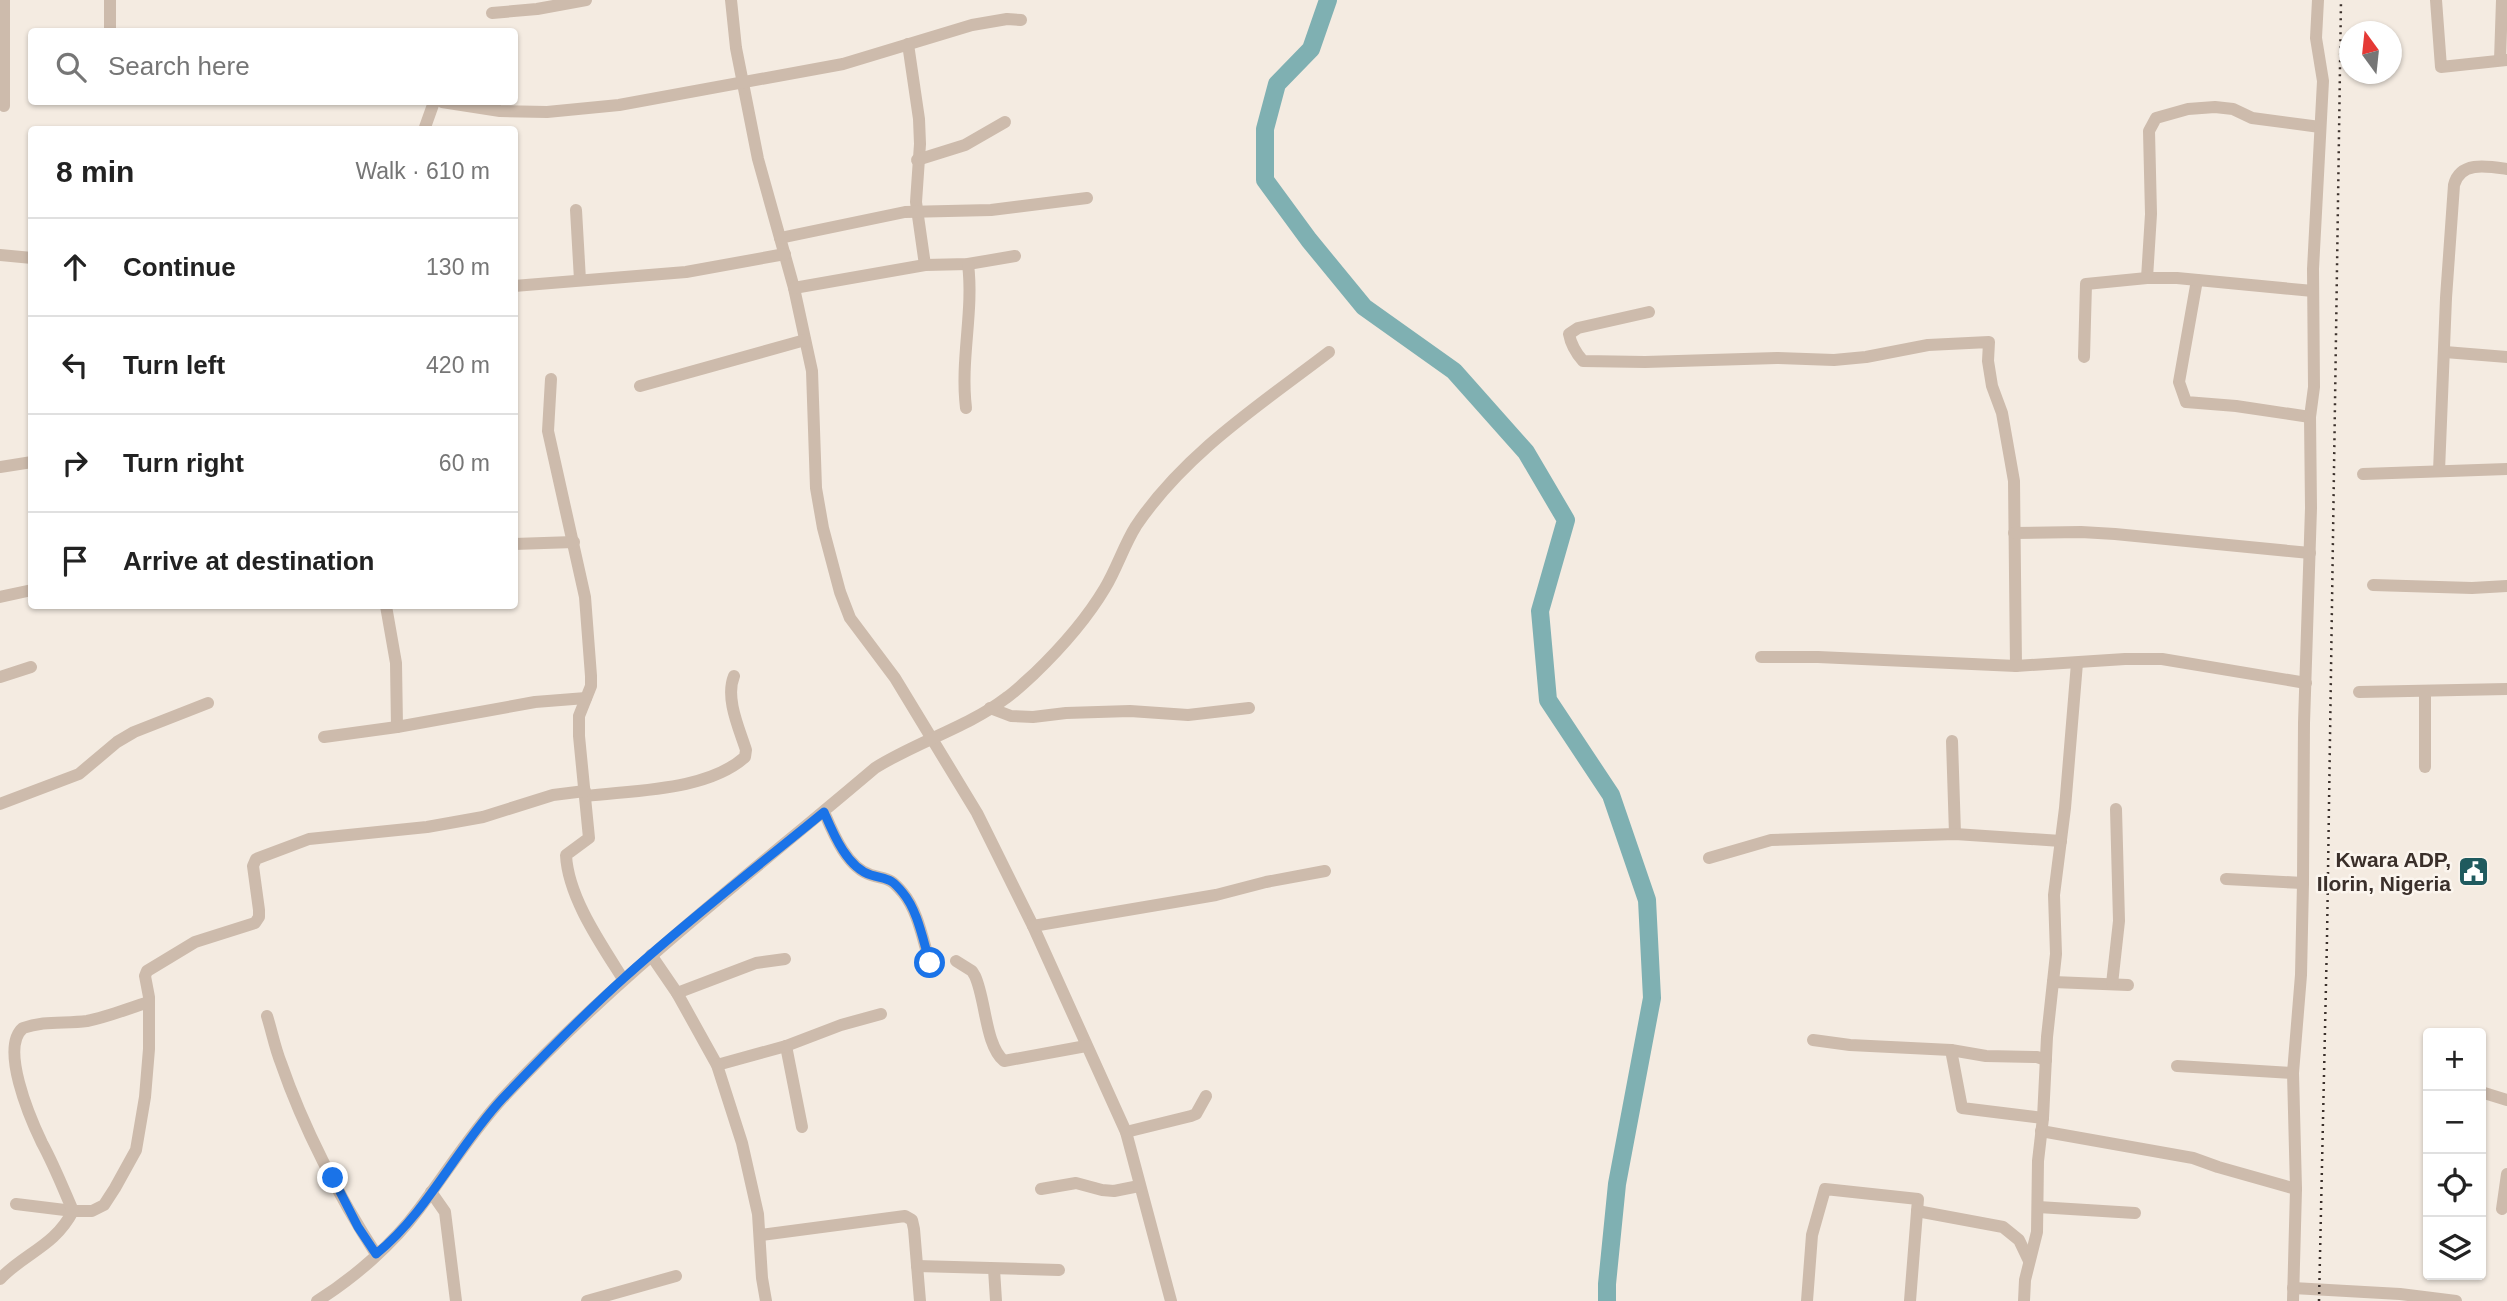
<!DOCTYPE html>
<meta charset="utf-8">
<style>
body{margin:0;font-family:Arial,sans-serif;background:#f2f2f2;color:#222}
.controls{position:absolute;right:21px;bottom:21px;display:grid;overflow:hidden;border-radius:7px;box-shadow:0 2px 5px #0004}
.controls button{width:63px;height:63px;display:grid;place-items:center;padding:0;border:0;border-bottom:2px solid #e0e0e0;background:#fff;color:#222;font:35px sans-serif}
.compass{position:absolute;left:2339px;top:21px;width:63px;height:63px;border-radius:50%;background:#fff;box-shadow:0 2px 5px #0004;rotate:345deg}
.stop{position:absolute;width:21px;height:21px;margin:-16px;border:5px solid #1a73e8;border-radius:50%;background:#fff}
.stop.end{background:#1a73e8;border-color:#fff;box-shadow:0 2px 7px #0008}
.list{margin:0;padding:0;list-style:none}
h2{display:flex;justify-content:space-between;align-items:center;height:91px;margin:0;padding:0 28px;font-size:30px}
h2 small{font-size:23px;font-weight:400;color:#767676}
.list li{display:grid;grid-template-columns:46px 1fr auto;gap:21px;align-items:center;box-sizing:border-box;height:98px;padding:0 28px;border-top:2px solid #e0e0e0}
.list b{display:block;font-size:26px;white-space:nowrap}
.list em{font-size:23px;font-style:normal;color:#767676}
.icon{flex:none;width:38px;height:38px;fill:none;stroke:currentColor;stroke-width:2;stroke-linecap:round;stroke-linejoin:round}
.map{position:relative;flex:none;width:2507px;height:1301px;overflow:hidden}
.search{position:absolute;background:#fff;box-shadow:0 2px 5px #0004;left:28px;top:28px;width:490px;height:77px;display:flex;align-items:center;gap:18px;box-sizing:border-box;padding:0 24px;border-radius:7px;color:#767676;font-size:26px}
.panel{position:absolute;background:#fff;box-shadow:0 2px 5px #0004;left:28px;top:126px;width:490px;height:483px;border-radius:7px}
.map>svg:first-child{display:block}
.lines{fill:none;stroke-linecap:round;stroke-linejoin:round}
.river{stroke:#7fb0b2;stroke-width:18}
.minor{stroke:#cdbbac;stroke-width:12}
.rail{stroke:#3b302b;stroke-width:2.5;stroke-dasharray:2 5;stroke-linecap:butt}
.route{stroke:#1a73e8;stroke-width:9}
.labels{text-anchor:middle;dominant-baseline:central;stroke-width:5;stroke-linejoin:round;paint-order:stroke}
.poi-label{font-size:21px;font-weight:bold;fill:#3b302b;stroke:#fbf5ee;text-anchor:end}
</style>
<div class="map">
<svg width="2507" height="1301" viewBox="0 0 2507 1301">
<rect width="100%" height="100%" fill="#f4ebe1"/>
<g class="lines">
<!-- river -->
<path class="river" d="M1328,0l-17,49 -34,35 -12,45v51l44,60 55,67 90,64 72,81 40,68 -26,91 8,89 63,95 36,105 5,98 -35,186 -10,100v17"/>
<!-- minor -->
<g class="minor">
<path d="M4,0v106"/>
<path d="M731,0l5,48 22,111 36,129 18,83 4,117 7,40 17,64 10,26 45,60 82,135 56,113 93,206 45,169"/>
<path d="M2436,0l5,67 66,-7"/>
<path d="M492,13l45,-4 49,-9"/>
<path d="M110,32v-32"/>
<path d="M908,44l11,75 1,25 -4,58 9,63"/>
<path d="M2500,60l2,-60"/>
<path d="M442,102l58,9 47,1 72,-7 224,-41 129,-39 35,-6 14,1"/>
<path d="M424,130l10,-28"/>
<path d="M917,160l48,-15 40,-23"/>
<path d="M576,210l4,70"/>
<path d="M780,238l125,-26 86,-2 96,-12"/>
<path d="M0,255l32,3"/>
<path d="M2147,278l4,-64 -2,-83 7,-13 32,-9 27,-2 18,2 19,9 68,9"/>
<path d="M2197,280l-18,102 7,20 50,4 74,11"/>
<path d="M514,286l172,-14 99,-18"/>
<path d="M794,288l131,-23 43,-1 47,-8"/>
<path d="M1649,312l-71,16 -9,6c2,11 6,18 14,27l62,1 132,-4 57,2 32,-3 62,-12 61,-3 -1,19 4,25 10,27 12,68 2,185"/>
<path d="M2445,352l62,5"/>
<path d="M2084,357l2,-73 61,-6h30l136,13"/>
<path d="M551,379l-3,52 37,166 6,79v10l-12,30v20l10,102 -23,17c2,42 35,89 57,124"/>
<path d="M640,386l165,-46"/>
<path d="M966,408c-6,-49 8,-96 2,-144"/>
<path d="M0,467l32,-5"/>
<path d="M2439,471l7,-173 8,-113c6,-24 33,-19 53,-16"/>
<path d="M2363,474l144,-5"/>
<path d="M2014,533l67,-1 34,2 195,19"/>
<path d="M514,544l60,-2"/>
<path d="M2373,585l99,3 35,-2"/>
<path d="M0,597l32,-7"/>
<path d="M386,606l10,57 1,64"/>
<path d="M1761,657h57l198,9 109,-7h37l144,24"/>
<path d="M0,677l31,-10"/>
<path d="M2359,692l148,-3"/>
<path d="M2425,692v75"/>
<path d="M990,708l21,8 22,1 33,-4 64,-2 58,4 61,-7"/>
<path d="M324,737l73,-10 138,-25 51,-4"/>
<path d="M1952,741l3,93"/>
<path d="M586,796c48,-6 121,-5 159,-39l1,-7c-7,-22 -21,-52 -12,-74"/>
<path d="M0,804l79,-30 38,-32 17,-10 74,-29"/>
<path d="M824,812c9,21 23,56 47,63 17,5 19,2 32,18 15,18 20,48 27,70"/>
<path d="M1709,858l62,-18 184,-6 106,7"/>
<path d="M2226,879l77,4"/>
<path d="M1033,926l183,-31 50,-13 59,-11"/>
<path d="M651,955l26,38 40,72 25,78 16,71 4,64 4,23"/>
<path d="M956,961l16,10 3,5c11,24 10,69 29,85l82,-15"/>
<path d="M2053,982l75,3"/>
<path d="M2112,984l7,-63 -3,-112"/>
<path d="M677,993l79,-30 29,-4"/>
<path d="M267,1016c5,16 8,32 14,47 22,64 58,134 95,191"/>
<path d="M1813,1040l37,5 101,5 35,6 51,1 9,3"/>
<path d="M786,1046l16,81"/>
<path d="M1951,1050l11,58 81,10"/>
<path d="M717,1065l69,-19 55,-21 40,-11"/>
<path d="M2177,1066l116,7"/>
<path d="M2481,1092l26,8"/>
<path d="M2041,1131l152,27 25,9 78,22"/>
<path d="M1126,1132l65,-16 5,-2 10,-18"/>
<path d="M1041,1189l35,-6 26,7 12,1 25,-5"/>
<path d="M431,1192l14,20 11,89"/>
<path d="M16,1204l57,7h19l12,-6 11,-17 21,-38 9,-53 4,-48v-52l-4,-21 2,-5 48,-29 60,-19 4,-6v-7l-6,-44 3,-7 53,-20 118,-12 56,-10 70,-22 32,-4"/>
<path d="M2038,1207l97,6"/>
<path d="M2502,1209l5,-35"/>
<path d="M1917,1211l86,16 16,13 10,21"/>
<path d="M761,1235l144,-19 7,4 2,9 6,72"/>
<path d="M917,1266l142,4"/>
<path d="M994,1269l2,32"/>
<path d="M0,1279c26,-27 54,-32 73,-68 -10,-23 -19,-46 -31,-68 -13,-27 -42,-96 -19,-115 21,-8 43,-4 64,-7 21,-4 42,-13 62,-19"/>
<path d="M2293,1288l107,6 56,7"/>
<path d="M317,1301c37,-23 76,-57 102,-92 28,-37 52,-76 83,-110 113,-122 246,-223 373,-331 41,-26 93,-41 131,-70 10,-7 19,-16 28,-24 27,-26 52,-54 71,-86 12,-20 19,-43 31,-62 49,-73 125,-122 193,-174"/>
<path d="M587,1301l89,-25"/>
<path d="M1807,1301l5,-66 13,-46 93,10 -8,102"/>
<path d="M2024,1301l1,-21 12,-48 1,-71 5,-43 4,-81 9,-83 -2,-59 11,-87 12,-145"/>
<path d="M2293,1301l3,-112 -3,-116 8,-98 2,-92 1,-160 7,-215 -1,-91 4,-30 -1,-118 10,-188 -7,-43 2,-38"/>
</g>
<!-- rail -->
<path class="rail" d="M2319,1301l8,-362 14,-939"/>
</g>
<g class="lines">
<!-- route -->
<path class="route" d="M333,1178l25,49 18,27c52,-42 81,-107 127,-156 39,-41 79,-82 121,-120 64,-58 133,-111 200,-166 9,21 23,56 47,63 17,5 19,2 32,18 15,18 20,48 27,70"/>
</g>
<!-- icons -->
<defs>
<symbol id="civic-square" viewBox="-11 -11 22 22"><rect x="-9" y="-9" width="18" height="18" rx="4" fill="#1f5a5e" stroke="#fbf5ee"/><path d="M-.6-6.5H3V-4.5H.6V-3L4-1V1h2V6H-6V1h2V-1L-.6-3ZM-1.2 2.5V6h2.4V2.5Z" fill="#fff"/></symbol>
</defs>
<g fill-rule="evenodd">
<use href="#civic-square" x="2456" y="854" width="35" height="35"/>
</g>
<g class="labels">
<!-- poi labels -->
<g class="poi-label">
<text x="2451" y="859">Kwara ADP,<tspan x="2451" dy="24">Ilorin, Nigeria</tspan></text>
</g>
</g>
</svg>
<div class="controls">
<button>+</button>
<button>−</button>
<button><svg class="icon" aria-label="locate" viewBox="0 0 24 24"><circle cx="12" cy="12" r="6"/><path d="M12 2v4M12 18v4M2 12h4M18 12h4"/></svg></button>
<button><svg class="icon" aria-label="layers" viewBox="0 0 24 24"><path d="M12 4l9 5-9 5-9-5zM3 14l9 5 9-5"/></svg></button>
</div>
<svg class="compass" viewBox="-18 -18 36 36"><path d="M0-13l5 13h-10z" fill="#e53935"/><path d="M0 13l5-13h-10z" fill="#767676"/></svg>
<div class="stop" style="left:930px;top:963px"></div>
<div class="stop end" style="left:333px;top:1178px"></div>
<div class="search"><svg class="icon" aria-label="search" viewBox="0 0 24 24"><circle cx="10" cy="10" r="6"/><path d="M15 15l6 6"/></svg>Search here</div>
<section class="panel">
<h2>8 min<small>Walk · 610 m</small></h2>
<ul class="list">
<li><svg class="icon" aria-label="ahead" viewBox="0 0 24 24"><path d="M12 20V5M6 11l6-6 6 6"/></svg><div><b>Continue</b></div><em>130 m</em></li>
<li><svg class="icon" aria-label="left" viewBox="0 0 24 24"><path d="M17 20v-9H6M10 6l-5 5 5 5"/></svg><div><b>Turn left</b></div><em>420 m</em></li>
<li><svg class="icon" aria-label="right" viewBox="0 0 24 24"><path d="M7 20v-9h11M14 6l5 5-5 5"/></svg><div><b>Turn right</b></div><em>60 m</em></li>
<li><svg class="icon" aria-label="arrive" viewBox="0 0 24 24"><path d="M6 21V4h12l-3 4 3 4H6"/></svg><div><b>Arrive at destination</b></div></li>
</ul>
</section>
</div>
